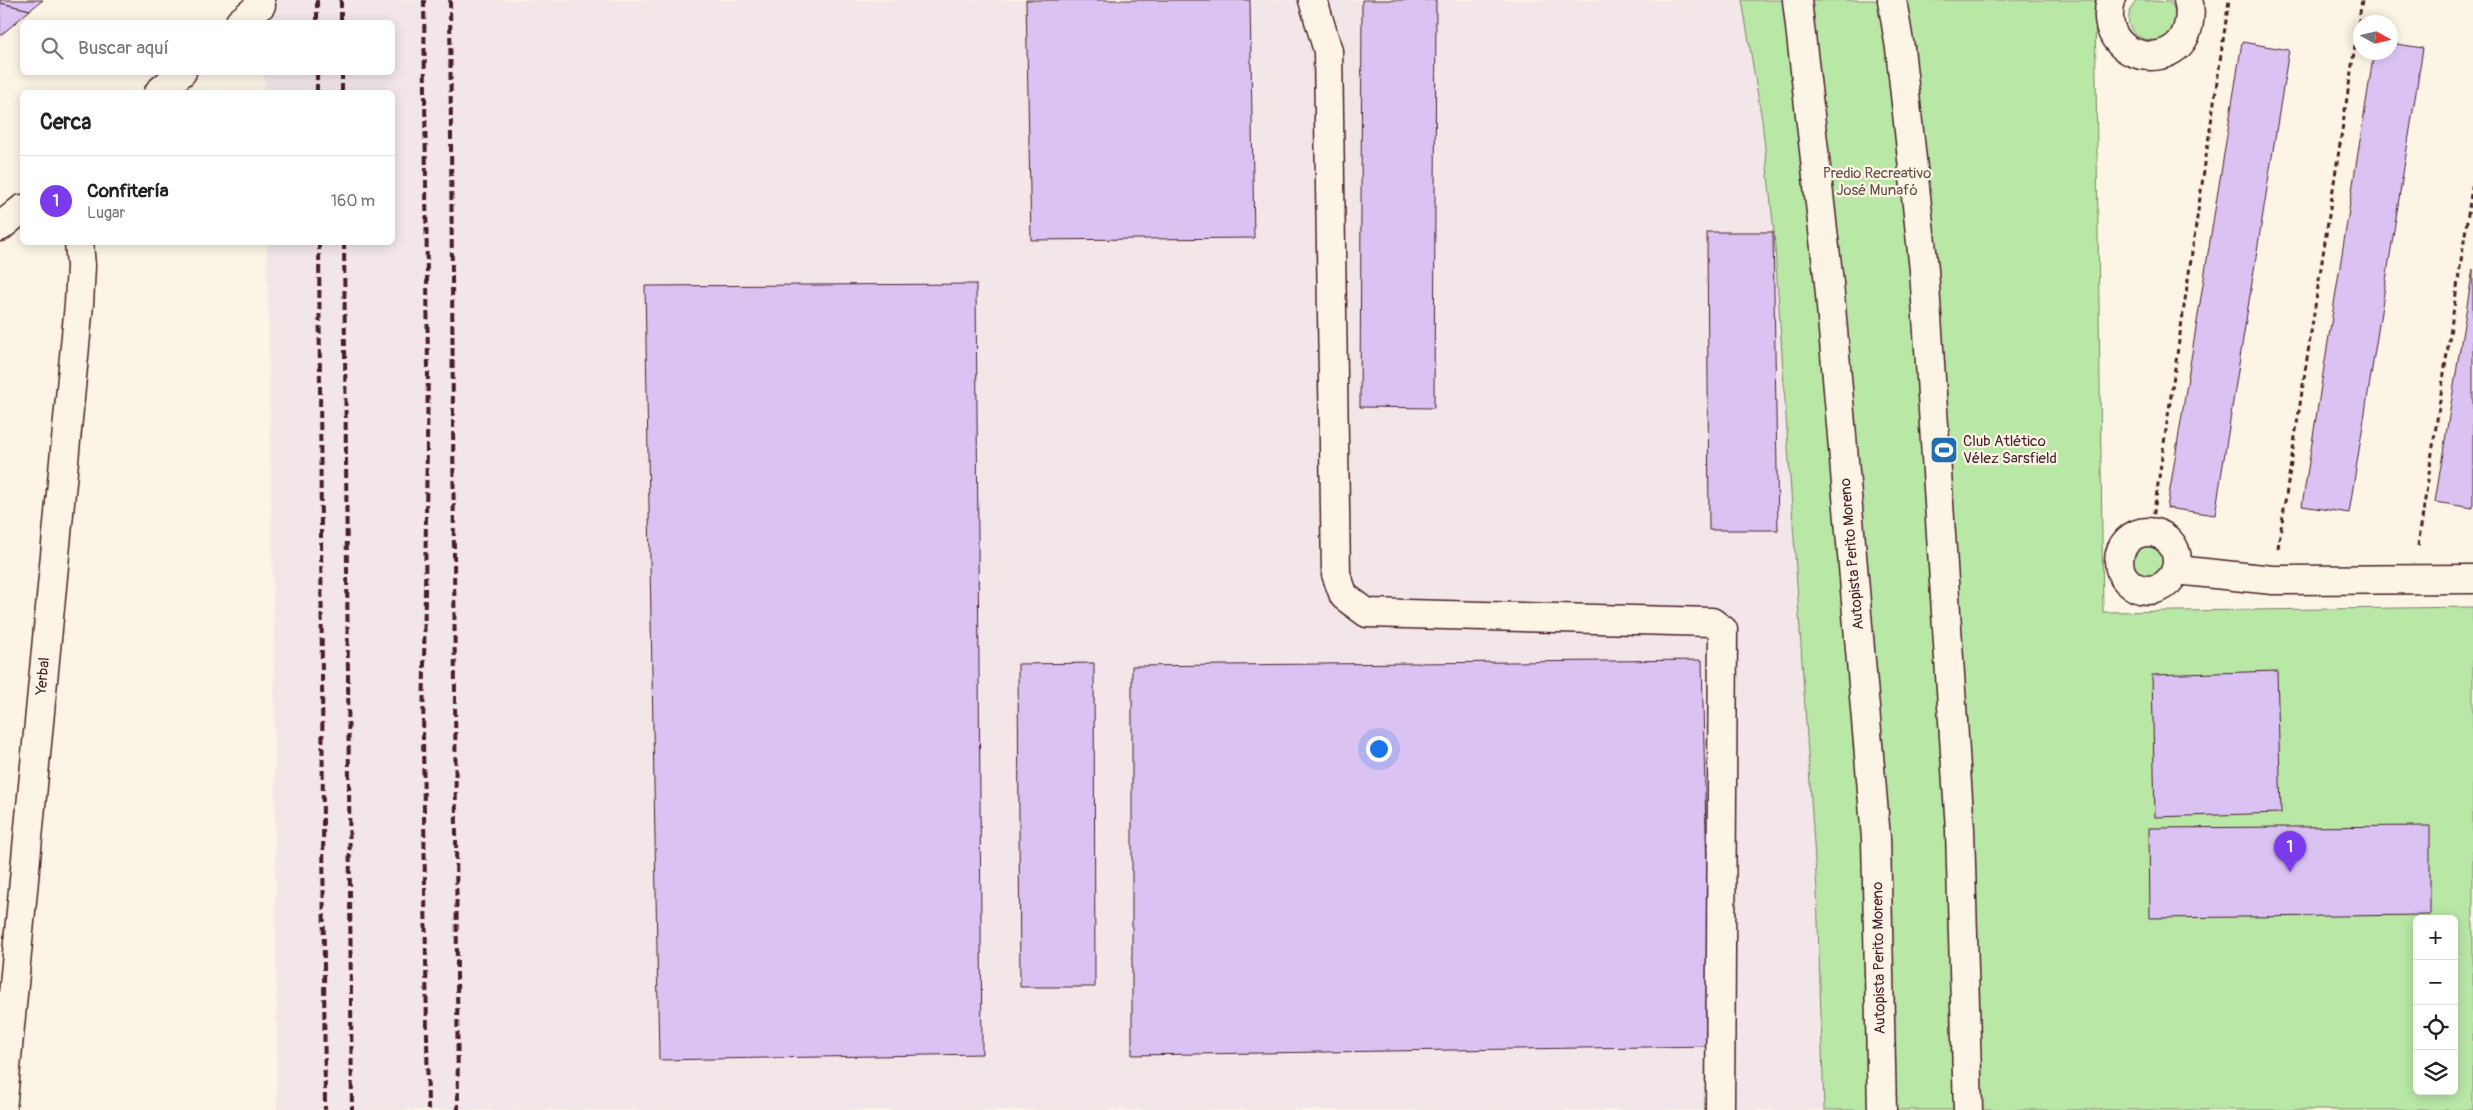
<!DOCTYPE html>
<html lang="es">
<meta charset="utf-8">
<style>
body{margin:0;font-family:Pangolin,sans-serif;background:#f6f6f6;color:#222}
.controls{position:absolute;right:15px;bottom:15px;display:grid;overflow:hidden;border-radius:8px;box-shadow:0 2px 12px #0003}
.controls button{width:45px;height:45px;display:grid;place-items:center;padding:0;border:0;border-bottom:1px solid #e0e0e0;background:#fff;color:#222;font:25px sans-serif}
.compass{position:absolute;left:2353px;top:15px;width:45px;height:45px;border-radius:50%;background:#fff;box-shadow:0 2px 12px #0003;rotate:98deg}
.you{position:absolute;left:1378px;top:748px;width:18px;height:18px;margin:-12px;border:4px solid #fff;border-radius:50%;background:#1a73e8;box-shadow:0 0 0 8px #1a73e833}
.badge{display:grid;place-items:center;width:32px;height:32px;border-radius:50%;background:#7c3aed;color:#fff;font-size:16px;font-weight:700}
.pin{position:absolute;translate:-50% -41px;filter:drop-shadow(0 1px 2px #0008)}
.pin::after{content:'';position:absolute;top:26px;width:18px;height:15px;background:inherit;clip-path:polygon(0 0,100% 0,50% 100%)}
.list{margin:0;padding:0;list-style:none}
h2{display:flex;justify-content:space-between;align-items:center;height:65px;margin:0;padding:0 20px;font-size:21px}
h2 small{font-size:16px;font-weight:400;color:#767676}
.list li{display:grid;grid-template-columns:32px 1fr auto;gap:15px;align-items:center;box-sizing:border-box;height:90px;padding:0 20px;border-top:1px solid #e0e0e0}
.list b{display:block;font-size:19px;white-space:nowrap}
.list p{margin:0;font-size:16px;white-space:nowrap;color:#767676}
.list em{font-size:16px;font-style:normal;color:#767676}
.icon{flex:none;width:28px;height:28px;fill:none;stroke:currentColor;stroke-width:2;stroke-linecap:round;stroke-linejoin:round}
.map{position:relative;flex:none;width:2473px;height:1110px;overflow:hidden}
.search{position:absolute;background:#fff;box-shadow:0 2px 12px #0003;left:20px;top:20px;width:375px;height:55px;display:flex;align-items:center;gap:12px;box-sizing:border-box;padding:0 18px;border-radius:8px;color:#767676;font-size:19px}
.panel{position:absolute;background:#fff;box-shadow:0 2px 12px #0003;left:20px;top:90px;width:375px;height:155px;border-radius:8px}
.map>svg:first-child{display:block}
.built{fill:#f2e6e9}
.green{fill:#b8e7a6;stroke:#818368;fill-rule:evenodd}
.building{fill:#dac2f2;stroke:#4a1f2b}
.lines{fill:none;stroke-linecap:round;stroke-linejoin:round}
.minor-casing{stroke:#4a1f2b;stroke-width:31}
.highway-casing{stroke:#4a1f2b;stroke-width:31}
.path{stroke:#4a1f2b;stroke-width:3;stroke-dasharray:5 4;stroke-linecap:butt}
.minor{stroke:#fcf5e5;stroke-width:28}
.highway{stroke:#fcf5e5;stroke-width:28}
.rail{stroke:#4a1f2b;stroke-width:4;stroke-dasharray:8 4;stroke-linecap:butt}
.labels{text-anchor:middle;dominant-baseline:central;stroke-width:4.5;stroke-linejoin:round;paint-order:stroke}
.park-label{font-size:15px;fill:#66514a;stroke:#fcf5e5}
.poi-label{font-size:15px;fill:#4a1f2b;stroke:#fcf5e5;text-anchor:start}
.street-label{font-size:15px;fill:#4a1f2b;stroke:#fcf5e5}
</style>
<div class="map">
<svg width="2473" height="1110" viewBox="0 0 2473 1110">
<rect width="100%" height="100%" fill="#fcf5e5"/>
<filter id="ink" filterUnits="userSpaceOnUse"><feTurbulence type="fractalNoise" baseFrequency=".02" numOctaves="2"/><feDisplacementMap in="SourceGraphic" scale="10" xChannelSelector="R" yChannelSelector="G"/><feConvolveMatrix kernelMatrix="1 2 1 2 8 2 1 2 1" color-interpolation-filters="sRGB"/></filter>
<g filter="url(#ink)">
<!-- built -->
<path class="built" d="M265,0h1477l20,120 12,112 43,659 7,219h-1547l-3,-446 -7,-421 125,-1v-150h-127l-1,-19 128,-1v-50h-127z"/>
<!-- green -->
<g class="green">
<path d="M1742,0h353l8,612 370,-5v503h-649l-7,-219 -43,-659 -12,-112zM2417,919h37v172h-37z"/>
<path d="M2136,0l35,2c26,55 -69,47 -35,-2z"/>
<circle cx="2149" cy="561" r="19"/>
</g>
<!-- building -->
<g class="building">
<path d="M0,0h43l-13,10 -30,-7z"/>
<path d="M1026,0h224l4,238 -223,2z"/>
<path d="M1362,0h74l-2,408 -74,-1z"/>
<path d="M0,3l30,7 -30,26z"/>
<path d="M2242,42l47,8 -74,465 -48,-7z"/>
<path d="M2390,43l33,5 -74,465 -47,-7 72,-454h16z"/>
<path d="M1707,232h66l5,298h-69z"/>
<path d="M2473,269v239l-38,-6z"/>
<path d="M976,284l6,770 -323,6 -14,-774z"/>
<path d="M1702,660l9,386 -579,9v-389z"/>
<path d="M1094,663l1,324h-75l-2,-323z"/>
<path d="M2277,671l4,142 -126,4 -3,-142z"/>
<path d="M2430,826v89l-280,3 -1,-90z"/>
</g>
<g class="lines">
<defs>
<g id="minor">
<path d="M1313,0l15,51 8,523 8,22 23,17 345,9 11,8 -3,480"/>
<path d="M2111,0c-16,61 66,75 77,27 2,-9 3,-18 0,-27"/>
<path d="M240,22l21,-17"/>
<path d="M159,92l23,-20"/>
<path d="M0,227l22,-18"/>
<circle cx="2148" cy="561" r="29"/>
<path d="M2176,570l97,10 200,-1"/>
<path d="M2,1110l77,-806 2,-38 -2,-24"/>
</g>
<g id="highway">
<path d="M1797,0l32,283 47,555 6,272"/>
<path d="M1892,0l8,48 24,222 36,560 8,280"/>
</g>
</defs>
<!-- minor casing -->
<use href="#minor" class="minor-casing"/>
<!-- highway casing -->
<use href="#highway" class="highway-casing"/>
<!-- path -->
<g class="path">
<path d="M2151,532l78,-532"/>
<path d="M2418,546l55,-365"/>
<path d="M2278,548l84,-548"/>
</g>
<!-- minor -->
<use href="#minor" class="minor"/>
<!-- highway -->
<use href="#highway" class="highway"/>
<!-- rail -->
<g class="rail">
<path d="M317,0v22"/>
<path d="M341,0v22"/>
<path d="M424,0l4,370 -5,369 5,371"/>
<path d="M450,0l8,1110"/>
<path d="M317,72v20"/>
<path d="M342,72v20"/>
<path d="M319,242l6,868"/>
<path d="M344,242l8,868"/>
</g>
</g>
</g>
<!-- icons -->
<defs>
<symbol id="stadium-square" viewBox="-11 -11 22 22"><rect x="-9" y="-9" width="18" height="18" rx="4" fill="#1f6fb2" stroke="#fcf5e5"/><path d="M0-5a6.5 5 0 1 0 0 10a6.5 5 0 1 0 0-10ZM-3.5-1.8h7v3.6h-7Z" fill="#fff"/></symbol>
</defs>
<g fill-rule="evenodd">
<use href="#stadium-square" x="1928" y="434" width="32" height="32"/>
</g>
<g class="labels">
<!-- park labels -->
<g class="park-label">
<text x="1877" y="173">Predio Recreativo<tspan x="1877" dy="17">José Munafó</tspan></text>
</g>
<!-- poi labels -->
<g class="poi-label">
<text x="1963" y="441">Club Atlético<tspan x="1963" dy="17">Vélez Sarsfield</tspan></text>
</g>
<!-- street labels -->
<g class="street-label">
<text transform="translate(1852 554) rotate(-95)">Autopista Perito Moreno</text>
<text transform="translate(43 676) rotate(-85)">Yerbal</text>
<text transform="translate(1879 958) rotate(-91)">Autopista Perito Moreno</text>
</g>
</g>
</svg>
<div class="controls">
<button>+</button>
<button>−</button>
<button><svg class="icon" aria-label="locate" viewBox="0 0 24 24"><circle cx="12" cy="12" r="6"/><path d="M12 2v4M12 18v4M2 12h4M18 12h4"/></svg></button>
<button><svg class="icon" aria-label="layers" viewBox="0 0 24 24"><path d="M12 4l9 5-9 5-9-5zM3 14l9 5 9-5"/></svg></button>
</div>
<svg class="compass" viewBox="-18 -18 36 36"><path d="M0-13l5 13h-10z" fill="#e53935"/><path d="M0 13l5-13h-10z" fill="#767676"/></svg>
<div class="you"></div>
<div class="pin badge" style="left:2290px;top:872px">1</div>
<div class="search"><svg class="icon" aria-label="search" viewBox="0 0 24 24"><circle cx="10" cy="10" r="6"/><path d="M15 15l6 6"/></svg>Buscar aquí</div>
<section class="panel">
<h2>Cerca<small></small></h2>
<ul class="list">
<li><span class="badge">1</span><div><b>Confitería</b><p>Lugar</p></div><em>160 m</em></li>
</ul>
</section>
</div>
